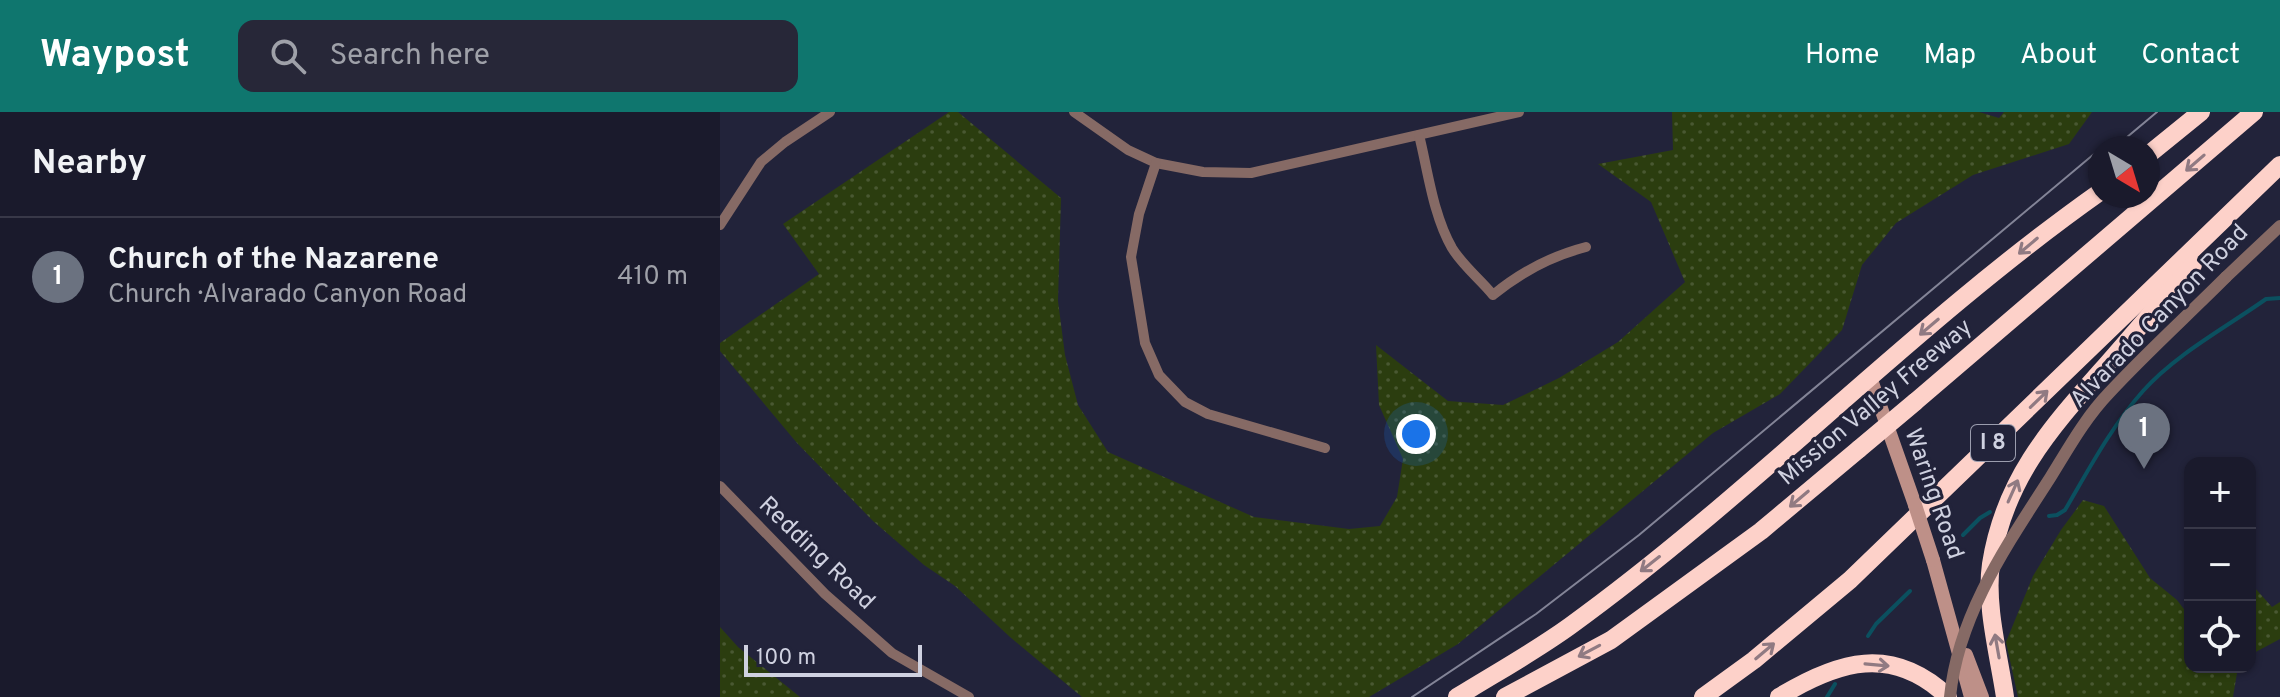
<!DOCTYPE html>
<meta charset="utf-8">
<style>
body{margin:0;font-family:Overpass,sans-serif;background:#272738;color:#f1f3f6}
.controls{position:absolute;right:24px;bottom:24px;display:grid;overflow:hidden;border-radius:16px;box-shadow:0 2px 6px #0004}
.controls button{width:72px;height:72px;display:grid;place-items:center;padding:0;border:0;border-bottom:2px solid #383848;background:#1a1a2c;color:#f1f3f6;font:40px sans-serif}
.compass{position:absolute;left:1368px;top:24px;width:72px;height:72px;border-radius:50%;background:#1a1a2c;box-shadow:0 2px 6px #0004;rotate:142deg}
.scale{position:absolute;left:24px;bottom:20px;width:178px;box-sizing:border-box;padding-left:8px;border:4px solid #cfd1e0;border-top:0;font-size:22px;line-height:28px;white-space:nowrap;color:#cfd1e0;-webkit-text-stroke:6px #22233a;paint-order:stroke}
.you{position:absolute;left:696px;top:322px;width:28px;height:28px;margin:-20px;border:6px solid #fff;border-radius:50%;background:#1a73e8;box-shadow:0 0 0 12px #1a73e833}
.badge{display:grid;place-items:center;width:52px;height:52px;border-radius:50%;background:#0f766e;color:#fff;font-size:26px;font-weight:700}
.pin{position:absolute;translate:-50% -66px;filter:drop-shadow(0 2px 4px #0008)}
.pin::after{content:'';position:absolute;top:42px;width:28px;height:24px;background:inherit;clip-path:polygon(0 0,100% 0,50% 100%)}
.list{margin:0;padding:0;list-style:none}
h2{display:flex;justify-content:space-between;align-items:center;height:104px;margin:0;padding:0 32px;font-size:34px}
h2 small{font-size:26px;font-weight:400;color:#9fa1a9}
.list li{display:grid;grid-template-columns:52px 1fr auto;gap:24px;align-items:center;box-sizing:border-box;height:120px;padding:0 32px;border-top:2px solid #383848}
.list b{display:block;font-size:30px;white-space:nowrap}
.list p{margin:0;font-size:26px;white-space:nowrap;color:#9fa1a9}
.list em{font-size:26px;font-style:normal;color:#9fa1a9}
.icon{flex:none;width:44px;height:44px;fill:none;stroke:currentColor;stroke-width:2;stroke-linecap:round;stroke-linejoin:round}
.map{position:relative;flex:none;width:1560px;height:585px;overflow:hidden}
header{display:flex;align-items:center;gap:48px;box-sizing:border-box;height:112px;padding:0 40px;background:#0f766e;color:#fff}
header strong{font-size:38px}
nav{display:flex;gap:44px;margin-inline-start:auto;font-size:28px}
.search{width:560px;height:72px;background:#272738;display:flex;align-items:center;gap:20px;box-sizing:border-box;padding:0 28px;border-radius:16px;color:#9fa1a9;font-size:30px}
main{display:flex}
aside{flex:1;background:#1a1a2c}
.map>svg:first-child{display:block}
.grass{fill:url(#grass-dots)}
.lines{fill:none;stroke-linecap:round;stroke-linejoin:round}
.stream{stroke:#0b505f;stroke-width:4}
.minor{stroke:#866a65;stroke-width:10}
.tertiary{stroke:#866a65;stroke-width:12}
.secondary{stroke:#be9088;stroke-width:14}
.motorway{stroke:#fdd1c9;stroke-width:18}
.tram{stroke:#838497;stroke-width:2}
.tertiary-bridge{stroke:#866a65;stroke-width:12}
.secondary-bridge{stroke:#be9088;stroke-width:14}
.motorway-bridge{stroke:#fdd1c9;stroke-width:18}
.oneway{stroke:#907a82}
.labels{text-anchor:middle;dominant-baseline:central;stroke-width:6;stroke-linejoin:round;paint-order:stroke}
.shield{fill:#22233a;stroke:#9b9dae;stroke-width:2}
.shield-label{font-size:22px;font-weight:bold;fill:#cfd1e0}
.street-label{font-size:24px;fill:#cfd1e0;stroke:#22233a}
</style>
<header>
<strong>Waypost</strong>
<div class="search"><svg class="icon" aria-label="search" viewBox="0 0 24 24"><circle cx="10" cy="10" r="6"/><path d="M15 15l6 6"/></svg>Search here</div>
<nav><a>Home</a><a>Map</a><a>About</a><a>Contact</a></nav>
</header>
<main>
<aside>
<h2>Nearby<small></small></h2>
<ul class="list">
<li><span class="badge" style="background:#6b7280">1</span><div><b>Church of the Nazarene</b><p>Church · Alvarado Canyon Road</p></div><em>410 m</em></li>
</ul>
</aside>
<div class="map">
<svg width="1560" height="585" viewBox="0 0 1560 585">
<defs>
<pattern id="grass-dots" width="8" height="8" patternUnits="userSpaceOnUse" patternTransform="scale(2)"><rect width="8" height="8" fill="#2b3d0f"/><path d="M2 2h.1M6 6h.1" fill="none" stroke="#495832" stroke-width="1.8" stroke-linecap="round"/></pattern>
</defs>
<rect width="100%" height="100%" fill="#22233a"/>
<!-- grass -->
<g class="grass">
<path d="M229,0h9l103,86 -3,103 7,54 13,50 30,47 146,65 95,12 31,-3 17,-29 6,-38 -24,-54 -3,-60 72,56 55,4 56,-27 59,-36 67,-60 -34,-80 -53,-38 75,-14 -1,-38h307l20,6 5,-6h88l-23,32 -96,31 -77,48 -34,42 -20,65 -62,64 -67,39 -255,211 -89,53h-287l-72,-60 -55,-51 -31,-21 -51,-44 -76,-78 -77,-92v-8l99,-69 -36,-50z"/>
<path d="M1363,388l21,6 46,72 27,22 13,17v50h48l-5,30h-215l-12,-55 27,-66 28,-46z"/>
<path d="M1534,475l18,20 8,-5v37l-30,16v-66z"/>
<path d="M0,515l18,20 62,50h-80z"/>
</g>
<g class="lines">
<!-- stream -->
<g class="stream">
<path d="M1329,404l8,-1 8,-5c24,-41 46,-83 78,-119 33,-37 82,-63 123,-92l14,-1"/>
<path d="M1243,423l17,-17 10,-6"/>
<path d="M1148,524l8,-12 34,-33"/>
<path d="M1107,585l8,-13"/>
</g>
<!-- minor -->
<g class="minor">
<path d="M354,0l54,38 28,13 47,9 48,1 268,-61"/>
<path d="M699,23c9,36 14,80 33,113 11,18 28,31 41,47 28,-23 58,-39 93,-48"/>
<path d="M436,51l-17,51 -8,43 14,86 14,32 26,27 23,12 117,34"/>
<path d="M0,113l41,-63 24,-20 45,-30"/>
<path d="M0,374l105,108 67,59 77,44"/>
</g>
<!-- tertiary -->
<path class="tertiary" d="M1506,165l54,-51"/>
<!-- secondary -->
<g class="secondary">
<path d="M1150,265l45,128"/>
<path d="M1213,448l38,137"/>
<path d="M1246,543l16,42"/>
</g>
<!-- motorway -->
<g class="motorway">
<path d="M1428,43l53,-43"/>
<path d="M1195,290l339,-290"/>
<path d="M737,585c37,-23 77,-45 113,-71 185,-134 343,-302 530,-434"/>
<path d="M785,585l106,-57 150,-109 98,-82"/>
<path d="M983,585l51,-37 96,-80 430,-415"/>
<path d="M1059,585c59,-36 113,-53 169,0"/>
<path d="M1285,585c-6,-41 -20,-92 -14,-133 13,-83 57,-133 110,-193 31,-35 61,-71 92,-106"/>
</g>
<!-- tram -->
<g class="tram">
<path d="M1394,36l43,-36"/>
<path d="M692,585l124,-83 103,-79 461,-386"/>
</g>
<!-- tertiary-bridge -->
<path class="tertiary-bridge" d="M1230,585c8,-82 57,-152 100,-219 18,-29 35,-60 59,-85 37,-40 78,-77 117,-116"/>
<!-- secondary-bridge -->
<path class="secondary-bridge" d="M1195,393l18,55"/>
<!-- motorway-bridge -->
<path class="motorway-bridge" d="M1139,337l56,-47"/>
</g>
<!-- one-way arrows -->
<defs><path id="oneway-shaft" d="M-6 0H5M1.5-3L5.5 0L1.5 3" fill="none" stroke-width="1.6" stroke-linecap="round" stroke-linejoin="round" transform="scale(2)"/></defs>
<g class="oneway">
<use href="#oneway-shaft" transform="translate(1475 51) rotate(139)"/>
<use href="#oneway-shaft" transform="translate(1308 134) rotate(140)"/>
<use href="#oneway-shaft" transform="translate(1209 215) rotate(140)"/>
<use href="#oneway-shaft" transform="translate(1319 287) rotate(-44)"/>
<use href="#oneway-shaft" transform="translate(1293 379) rotate(-66)"/>
<use href="#oneway-shaft" transform="translate(1079 387) rotate(140)"/>
<use href="#oneway-shaft" transform="translate(930 452) rotate(142)"/>
<use href="#oneway-shaft" transform="translate(1277 534) rotate(-100)"/>
<use href="#oneway-shaft" transform="translate(869 539) rotate(152)"/>
<use href="#oneway-shaft" transform="translate(1045 539) rotate(-40)"/>
<use href="#oneway-shaft" transform="translate(1157 553) rotate(5)"/>
</g>
<g class="labels">
<!-- shield labels -->
<rect class="shield" x="1251" y="313" width="44" height="36" rx="6"/>
<g class="shield-label">
<text x="1273" y="331">I 8</text>
</g>
<!-- street labels -->
<g class="street-label">
<text transform="translate(1440 205) rotate(-46)">Alvarado Canyon Road</text>
<text transform="translate(1156 291) rotate(-40)">Mission Valley Freeway</text>
<text transform="translate(1213 382) rotate(71)">Waring Road</text>
<text transform="translate(96 442) rotate(44)">Redding Road</text>
</g>
</g>
</svg>
<div class="controls">
<button>+</button>
<button>−</button>
<button><svg class="icon" aria-label="locate" viewBox="0 0 24 24"><circle cx="12" cy="12" r="6"/><path d="M12 2v4M12 18v4M2 12h4M18 12h4"/></svg></button>
</div>
<svg class="compass" viewBox="-18 -18 36 36"><path d="M0-13l5 13h-10z" fill="#e53935"/><path d="M0 13l5-13h-10z" fill="#9fa1a9"/></svg>
<div class="scale">100 m</div>
<div class="you"></div>
<div class="pin badge" style="left:1424px;top:357px;background:#6b7280">1</div>
</div>
</main>
